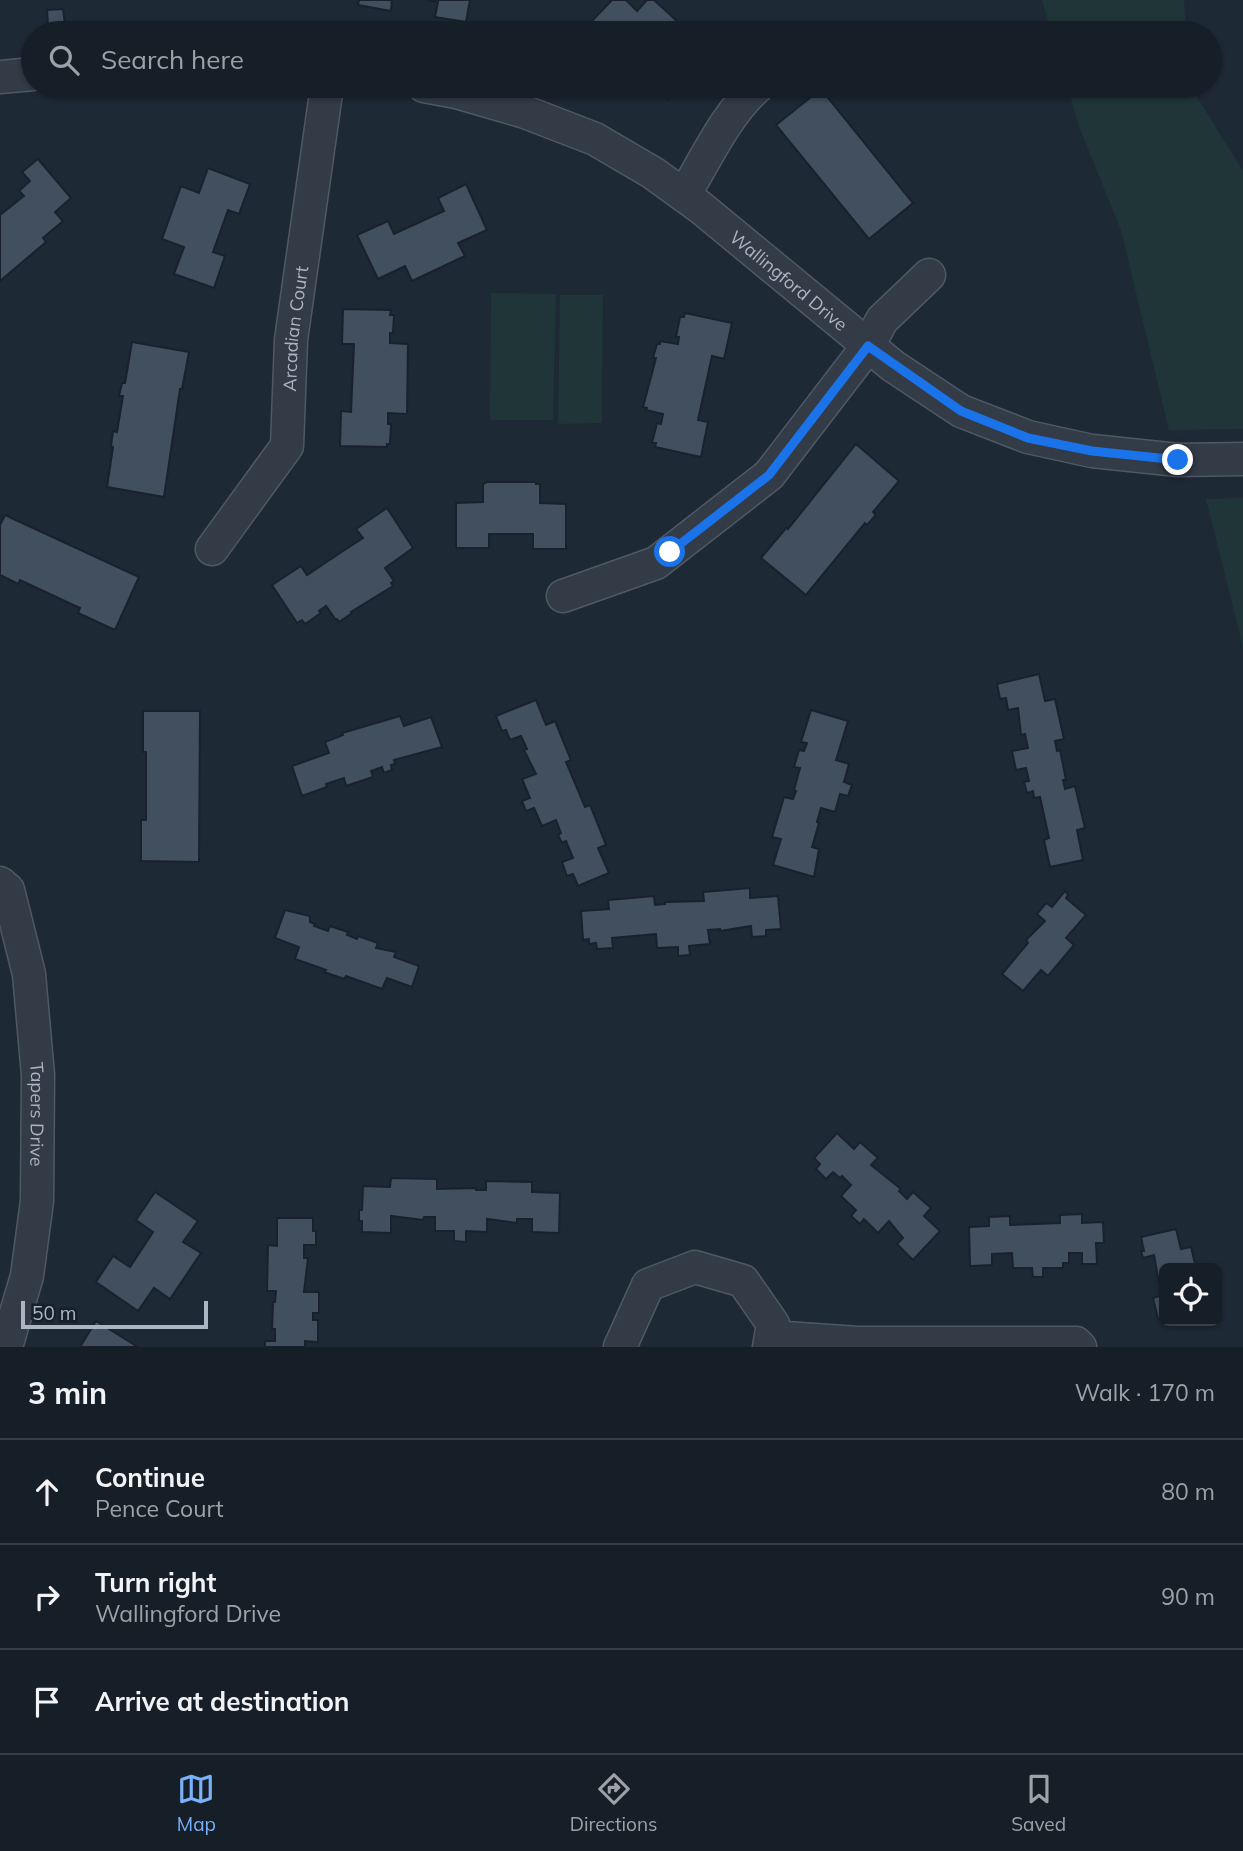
<!DOCTYPE html>
<meta charset="utf-8">
<style>
body{margin:0;font-family:Mulish,sans-serif;background:#1f2730;color:#f1f3f6}
.controls{position:absolute;right:21px;bottom:21px;display:grid;overflow:hidden;border-radius:10px;box-shadow:0 2px 5px #0004}
.controls button{width:63px;height:63px;display:grid;place-items:center;padding:0;border:0;border-bottom:2px solid #353d45;background:#161f28;color:#f1f3f6;font:35px sans-serif}
.scale{position:absolute;left:21px;bottom:18px;width:187px;box-sizing:border-box;padding-left:7px;border:4px solid #abb6c4;border-top:0;font-size:19px;line-height:24px;white-space:nowrap;color:#abb6c4;-webkit-text-stroke:5px #17202a;paint-order:stroke}
.stop{position:absolute;width:21px;height:21px;margin:-16px;border:5px solid #1a73e8;border-radius:50%;background:#fff}
.stop.end{background:#1a73e8;border-color:#fff;box-shadow:0 2px 7px #0008}
.list{margin:0;padding:0;list-style:none}
h2{display:flex;justify-content:space-between;align-items:center;height:91px;margin:0;padding:0 28px;font-size:30px}
h2 small{font-size:23px;font-weight:400;color:#9ea2a8}
.list li{display:grid;grid-template-columns:46px 1fr auto;gap:21px;align-items:center;box-sizing:border-box;height:105px;padding:0 28px;border-top:2px solid #353d45}
.list b{display:block;font-size:26px;white-space:nowrap}
.list p{margin:0;font-size:23px;white-space:nowrap;color:#9ea2a8}
.list em{font-size:23px;font-style:normal;color:#9ea2a8}
.icon{flex:none;width:38px;height:38px;fill:none;stroke:currentColor;stroke-width:2;stroke-linecap:round;stroke-linejoin:round}
.map{position:relative;flex:none;width:1243px;height:1347px;overflow:hidden}
.search{position:absolute;background:#161f28;box-shadow:0 2px 5px #0004;left:21px;right:21px;top:21px;height:77px;display:flex;align-items:center;gap:18px;box-sizing:border-box;padding:0 24px;border-radius:38px;color:#9ea2a8;font-size:26px}
.sheet{height:406px;background:#161f28}
nav{display:flex;justify-content:space-around;align-items:center;box-sizing:border-box;height:98px;border-top:2px solid #353d45;background:#161f28;font-size:19px;color:#9ea2a8}
nav a{display:grid;justify-items:center;gap:4px}
nav .on{color:#79b2fa}
.map>svg:first-child{display:block}
.green{fill:#203537}
.building{fill:#414f5e;stroke:#19222c;stroke-width:2}
.lines{fill:none;stroke-linecap:round;stroke-linejoin:round}
.minor-casing{stroke:#4f5965;stroke-width:35}
.minor{stroke:#323b46;stroke-width:32}
.route{stroke:#1a73e8;stroke-width:9}
.labels{text-anchor:middle;dominant-baseline:central;stroke-width:6;stroke-linejoin:round;paint-order:stroke}
.street-label{font-size:18px;fill:#abb6c4;stroke:#17202a}
</style>
<div class="map">
<svg width="1243" height="1347" viewBox="0 0 1243 1347">
<rect width="100%" height="100%" fill="#1e2936"/>
<!-- green -->
<g class="green">
<path d="M1042,0h142l2,33h-134z"/>
<path d="M1067,86h123l53,85v258l-74,1 -48,-200 -41,-101z"/>
<path d="M491,293l65,1 -3,126h-63z"/>
<path d="M560,295h43l-1,128 -44,1z"/>
<path d="M1243,498v149l-37,-148z"/>
</g>
<!-- building -->
<g class="building">
<path d="M359,0h33l-1,11 -33,-6z"/>
<path d="M427,0h43l-4,22 -31,-5 3,-15z"/>
<path d="M612,0h14l11,11 10,-11h7l36,33h-91l-10,-9z"/>
<path d="M63,9l2,15 -17,1 -1,-15z"/>
<path d="M653,86h29l-14,14z"/>
<path d="M821,89l92,114 -44,36 -93,-114z"/>
<path d="M38,159l33,39 -16,14 8,9 -20,17 3,4 -46,39v-66l24,-19 -5,-5 11,-10 -8,-9z"/>
<path d="M208,168l42,16 -11,30 -11,-4 -15,42 12,4 -11,32 -40,-14 10,-27 -22,-8 19,-53 18,7z"/>
<path d="M466,184l21,46 -29,13 7,13 -53,25 -7,-15 -27,13 -21,-44 31,-14 6,13 50,-23 -6,-13z"/>
<path d="M343,309l48,1 -1,5h4l-1,18h-3v10l18,1 -1,70 -19,-1v11h3l-1,20h-3v3l-47,-1 1,-35 10,1 3,-68h-12z"/>
<path d="M685,313l47,10 -8,36 -12,-3 -14,64 10,2 -7,35 -46,-10 1,-4h-4l5,-20 4,1 2,-10 -17,-4 1,-2 -4,-1 13,-49h-3l4,-14h3v-3l18,3 1,-7h-3l4,-20h4z"/>
<path d="M132,342l57,10 -7,37h-2l-16,108 -57,-10 6,-40 -2,-1 2,-15 4,1 6,-36h-4l3,-13h3z"/>
<path d="M856,444l43,37 -26,31 3,3 -9,10 -2,-2 -59,72 -45,-37 26,-31 1,2z"/>
<path d="M487,482h49v2h4v19l26,1v45h-33v-15h-44v14h-33v-45l27,-1v-18z"/>
<path d="M387,508l26,40 -28,20 9,13 -3,2 2,3 -42,26 1,1 -13,9 -2,-3 -1,1 -10,-14 -7,5 2,2 -16,11 -3,-4 -5,3 -25,-38 29,-19 6,9 36,-24 20,-13 -7,-9z"/>
<path d="M5,515l134,62 -24,53 -37,-17 2,-5 -60,-28 -2,4 -18,-9v-50z"/>
<path d="M1039,674l6,27 10,-2 9,40 -9,2 2,10 3,-1 6,30h-3l2,9 10,-3 10,42 -8,2 6,30 -33,7 -6,-27 5,-2 -9,-41 -6,1 -1,-7 -6,2 -3,-11 5,-1 -3,-13 -10,2 -4,-19 16,-3 -3,-14 -4,1 -3,-27 -10,2 -2,-12 -6,1 -3,-15z"/>
<path d="M536,700l10,25 9,-4 16,39 -5,2 19,45 5,-2 16,40 -8,3 11,25 -31,13 -5,-12 -6,2 -5,-14 11,-4 -7,-17 -4,2 -4,-8 3,-2 -5,-13 -14,6 -8,-18 -8,3 -4,-10 8,-3 -8,-19 14,-5 -12,-24 3,-1 -6,-13 -11,4 -4,-10 -4,1 -6,-15z"/>
<path d="M811,710l37,11 -12,39 13,4 -5,18 8,3 -4,11 -8,-2 -5,18 -14,-4 -4,14 2,1 -7,24 7,2 -5,28 -41,-12 8,-26 -9,-2 12,-40 9,2 3,-8 -2,-1 6,-22 -6,-1 5,-17 5,1 3,-8 -6,-1z"/>
<path d="M143,711h57l-1,151 -58,-1v-41h5v-68h-3z"/>
<path d="M400,716l4,10 27,-9 11,30 -48,13 1,4 -4,1 1,5 -8,3 -2,-6 -11,4 2,6 -27,9 -2,-8 -18,6 1,3 -25,9 -10,-30 37,-13 -4,-11 18,-7 -1,-2z"/>
<path d="M750,888v10l28,-2 3,33 -15,1v6l-14,1 -1,-11 -31,5v-2l-12,1 2,14 -21,2 1,9 -12,1v-9l-21,1 -1,-14 -44,4 1,10 -16,1 -1,-6 -7,1v-5l-6,1 -2,-29 28,-2 -1,-9 46,-4 1,9 10,-1v-2l39,-1 -1,-9z"/>
<path d="M1065,891l3,4 -2,3 20,17 -20,23 8,7 -26,31 -7,-6 -18,21 -21,-17 26,-31 -2,-3 19,-19 -8,-7 9,-11 6,4z"/>
<path d="M285,910l25,6v6l5,2 -1,2 14,5 2,-5 18,6 -1,3 10,4 1,-3 20,7 -2,5 20,4 -2,5 25,9 -7,21 -25,-9 -5,11 -36,-13 -2,3 -20,-7 2,-2 -31,-11 4,-12 -24,-9z"/>
<path d="M837,1133l17,16 6,-7 18,16 -7,7 30,24 -2,2 8,8 6,-7 18,16 -7,8 16,15 -27,29 -16,-16 6,-6 -14,-17 -11,12 -14,-14 -4,5 -9,-8 5,-6 -15,-14 10,-11 -9,-9 -2,2 -7,-6 -7,7 -10,-10 4,-5 -6,-6z"/>
<path d="M391,1178l46,1v10l39,-1v2h10v-9l46,1v10l28,1 -1,40 -27,-1v-13h-15v4l-30,-4v13l-21,-1v11l-12,-1v-10h-19v-14h-11l-1,3 -32,-4v17l-29,-1v-11h-3v-11h3l1,-24 27,1z"/>
<path d="M155,1192l43,29 -15,21 18,11 -31,46 -16,-11 -16,23 -42,-29 17,-26 17,11 23,-35 -17,-12z"/>
<path d="M1082,1214v9l21,-1 1,21h-8l1,21h-15v-11h-13v10h-6v5h-20v9h-10l-1,-9h-19l-1,-15 -20,1v11l-22,1 -1,-39 20,-1v-9l21,-1v9l50,-2v-8z"/>
<path d="M277,1218h36v13h3v14h-12v13h4l-4,34h15v21h-6v7h5v22l-13,-1v6h-40v-6h10v-12h-3l1,-27h2l1,-11h-9l1,-46 9,1z"/>
<path d="M1176,1229l5,20 10,-2 5,21h-32v49l-6,2 -5,-21 10,-3 -4,-12 -5,-28 -11,3 -2,-7h3l-3,-14z"/>
<path d="M96,1321l42,26h-58z"/>
</g>
<g class="lines">
<defs>
<g id="minor">
<path d="M0,77l33,-3"/>
<path id="s1" d="M424,86l32,6 69,20 70,27 58,34 47,34 193,159 68,45 67,26 64,14 86,9 65,-1"/>
<path d="M684,195c22,-36 42,-81 74,-109"/>
<path id="s2" d="M212,549l75,-103 4,-106 36,-254"/>
<path d="M563,596l93,-33 113,-88 99,-129 14,-26 47,-45"/>
<path id="s3" d="M0,883l8,7 21,84 9,101 -1,126 -10,75 -21,71"/>
<path d="M771,1337l87,6h218l4,4"/>
<path d="M620,1347l28,-62 47,-18 48,14 30,43 -4,23"/>
</g>
</defs>
<!-- minor casing -->
<use href="#minor" class="minor-casing"/>
<!-- minor -->
<use href="#minor" class="minor"/>
</g>
<g class="lines">
<!-- route -->
<path class="route" d="M670,552l99,-77 99,-129 93,65 67,27 64,13 86,9"/>
</g>
<g class="labels">
<!-- street labels -->
<g class="street-label">
<text stroke="none"><textPath href="#s1" startOffset="420">Wallingford Drive</textPath></text>
<text stroke="none"><textPath href="#s2" startOffset="245">Arcadian Court</textPath></text>
<text stroke="none"><textPath href="#s3" startOffset="238">Tapers Drive</textPath></text>
</g>
</g>
</svg>
<div class="controls">
<button><svg class="icon" aria-label="locate" viewBox="0 0 24 24"><circle cx="12" cy="12" r="6"/><path d="M12 2v4M12 18v4M2 12h4M18 12h4"/></svg></button>
</div>
<div class="scale">50 m</div>
<div class="stop" style="left:670px;top:552px"></div>
<div class="stop end" style="left:1178px;top:460px"></div>
<div class="search"><svg class="icon" aria-label="search" viewBox="0 0 24 24"><circle cx="10" cy="10" r="6"/><path d="M15 15l6 6"/></svg>Search here</div>
</div>
<section class="sheet">
<h2>3 min<small>Walk · 170 m</small></h2>
<ul class="list">
<li><svg class="icon" aria-label="ahead" viewBox="0 0 24 24"><path d="M12 20V5M6 11l6-6 6 6"/></svg><div><b>Continue</b><p>Pence Court</p></div><em>80 m</em></li>
<li><svg class="icon" aria-label="right" viewBox="0 0 24 24"><path d="M7 20v-9h11M14 6l5 5-5 5"/></svg><div><b>Turn right</b><p>Wallingford Drive</p></div><em>90 m</em></li>
<li><svg class="icon" aria-label="arrive" viewBox="0 0 24 24"><path d="M6 21V4h12l-3 4 3 4H6"/></svg><div><b>Arrive at destination</b></div></li>
</ul>
</section>
<nav>
<a class="on"><svg class="icon" aria-label="map" viewBox="0 0 24 24"><path d="M3 6l6-2 6 2 6-2v14l-6 2-6-2-6 2zM9 4v14M15 6v14"/></svg>Map</a>
<a><svg class="icon" aria-label="directions" viewBox="0 0 24 24"><path d="M12 3l9 9-9 9-9-9zM9 14v-3h6M13 9l2 2-2 2"/></svg>Directions</a>
<a><svg class="icon" aria-label="saved" viewBox="0 0 24 24"><path d="M7 4h10v16l-5-4-5 4z"/></svg>Saved</a>
</nav>
